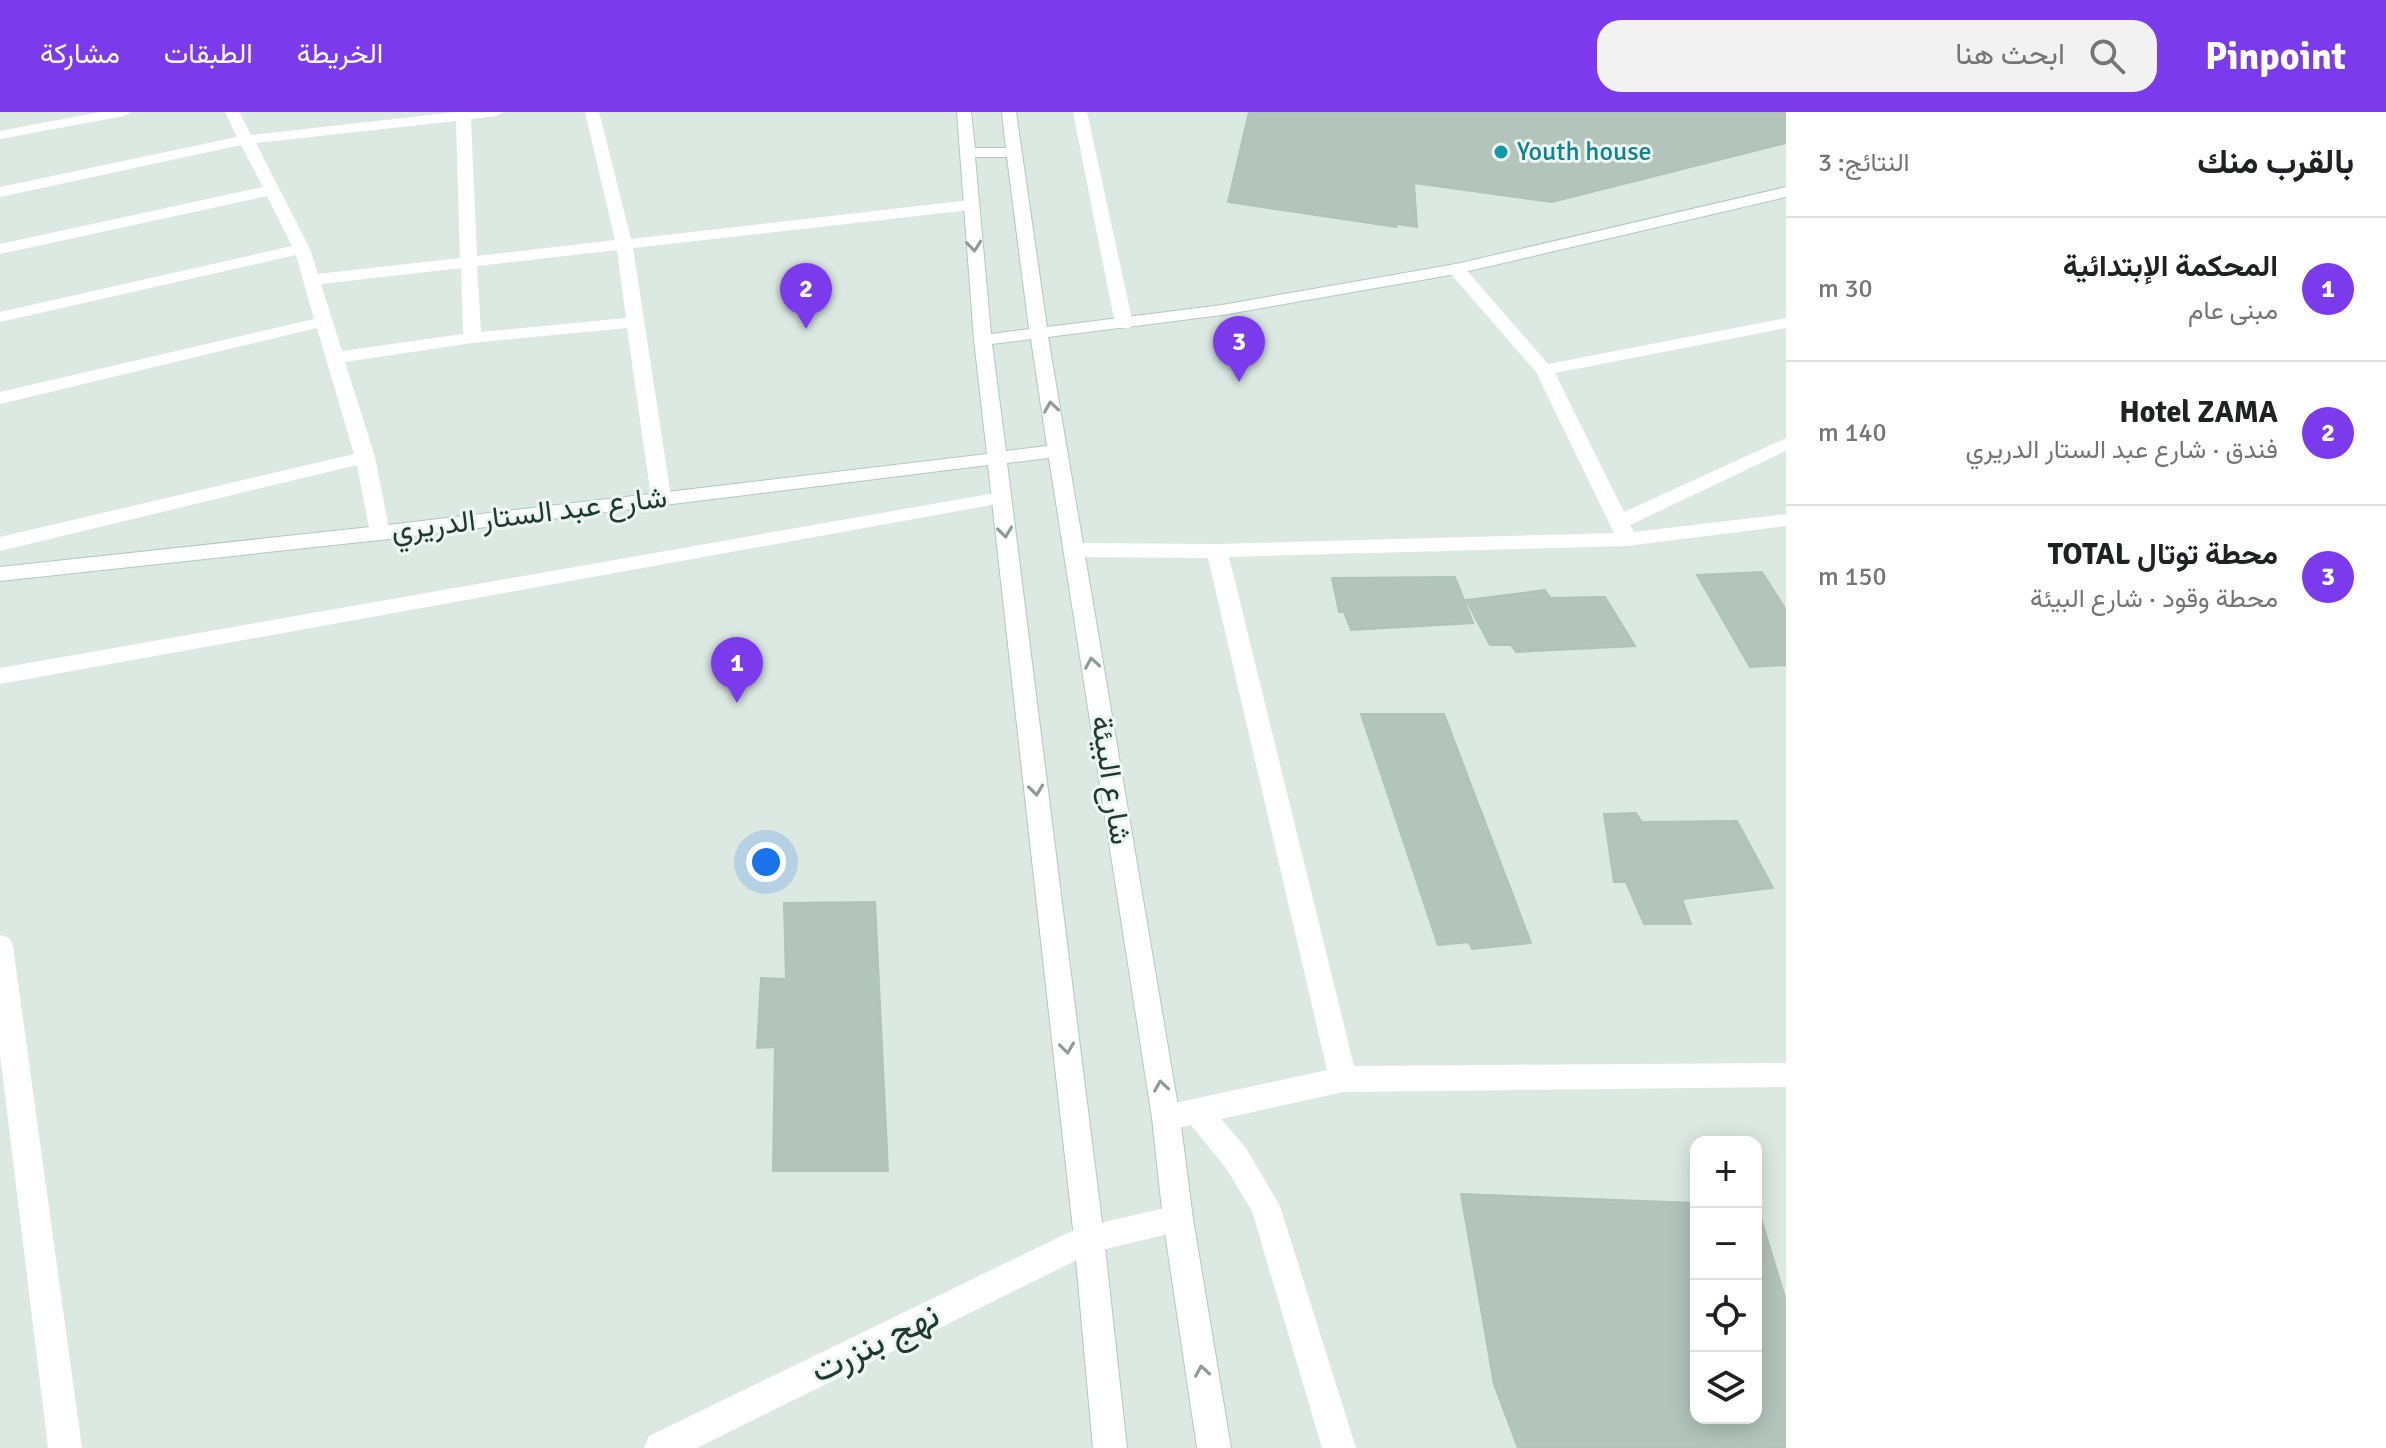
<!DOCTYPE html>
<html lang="ar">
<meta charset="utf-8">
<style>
body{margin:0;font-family:Signika,Vazirmatn,sans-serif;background:#f2f2f2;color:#202124;direction:rtl}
.controls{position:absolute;right:24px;bottom:24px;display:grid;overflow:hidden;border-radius:16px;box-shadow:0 4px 20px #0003}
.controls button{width:72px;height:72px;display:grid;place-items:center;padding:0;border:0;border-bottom:2px solid #e0e0e0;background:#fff;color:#202124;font:40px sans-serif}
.you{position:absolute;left:766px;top:750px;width:28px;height:28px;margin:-20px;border:6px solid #fff;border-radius:50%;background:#1a73e8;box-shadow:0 0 0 12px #1a73e833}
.badge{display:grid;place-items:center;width:52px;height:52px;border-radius:50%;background:#7c3aed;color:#fff;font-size:26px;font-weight:700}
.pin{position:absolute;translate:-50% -66px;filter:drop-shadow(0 2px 4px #0008)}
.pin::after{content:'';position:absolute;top:42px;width:28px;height:24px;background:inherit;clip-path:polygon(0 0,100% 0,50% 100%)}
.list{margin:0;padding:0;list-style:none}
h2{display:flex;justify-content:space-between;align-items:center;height:104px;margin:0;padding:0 32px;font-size:34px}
h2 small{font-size:26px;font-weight:400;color:#757577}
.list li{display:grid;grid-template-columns:52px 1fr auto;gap:24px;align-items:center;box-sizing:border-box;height:144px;padding:0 32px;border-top:2px solid #e0e0e0}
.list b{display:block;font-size:30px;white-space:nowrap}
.list p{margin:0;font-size:26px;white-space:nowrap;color:#757577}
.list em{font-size:26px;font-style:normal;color:#757577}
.icon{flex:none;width:44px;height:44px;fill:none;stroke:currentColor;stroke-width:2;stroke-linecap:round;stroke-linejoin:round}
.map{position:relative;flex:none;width:1786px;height:1336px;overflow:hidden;direction:ltr}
header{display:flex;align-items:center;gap:48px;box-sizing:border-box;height:112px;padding:0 40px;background:#7c3aed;color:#fff}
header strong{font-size:38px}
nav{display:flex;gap:44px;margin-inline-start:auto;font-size:28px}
.search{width:560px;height:72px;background:#f2f2f2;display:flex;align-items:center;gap:20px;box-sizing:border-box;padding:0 28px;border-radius:24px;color:#757577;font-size:30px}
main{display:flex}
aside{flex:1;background:#fff}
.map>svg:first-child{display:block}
.building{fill:#b2c4bc;stroke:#afc3ba;stroke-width:2}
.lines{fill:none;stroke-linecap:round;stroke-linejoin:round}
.secondary-casing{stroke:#afcabf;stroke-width:2}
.street{fill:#fff;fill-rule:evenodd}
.secondary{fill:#fff;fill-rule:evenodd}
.oneway{stroke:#8e9c98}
.culture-dot{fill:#0f9aa8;stroke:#edf6f1;stroke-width:3}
.labels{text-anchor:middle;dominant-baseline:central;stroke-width:6;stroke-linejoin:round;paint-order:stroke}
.far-culture-label{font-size:26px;fill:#0d838f;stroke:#edf6f1;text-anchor:start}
.street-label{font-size:30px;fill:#1e3931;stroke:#edf6f1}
.near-street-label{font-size:36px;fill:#1e3931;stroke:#edf6f1}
</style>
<header>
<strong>Pinpoint</strong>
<div class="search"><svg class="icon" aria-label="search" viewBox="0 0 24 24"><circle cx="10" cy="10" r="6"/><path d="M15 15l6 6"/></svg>ابحث هنا</div>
<nav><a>الخريطة</a><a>الطبقات</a><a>مشاركة</a></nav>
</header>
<main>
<aside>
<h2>بالقرب منك<small>النتائج: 3</small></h2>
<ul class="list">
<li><span class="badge">1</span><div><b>المحكمة الإبتدائية</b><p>مبنى عام</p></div><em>30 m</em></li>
<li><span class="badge">2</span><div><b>Hotel ZAMA</b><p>فندق · شارع عبد الستار الدريري</p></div><em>140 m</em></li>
<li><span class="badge">3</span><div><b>محطة توتال TOTAL</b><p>محطة وقود · شارع البيئة</p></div><em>150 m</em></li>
</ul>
</aside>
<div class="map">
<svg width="1786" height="1336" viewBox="0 0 1786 1336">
<rect width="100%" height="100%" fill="#dce9e3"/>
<!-- building -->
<g class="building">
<path d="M1249,0h537v31l-234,59 -138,-19 3,44 -20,-3 -1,3 -168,-25z"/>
<path d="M1762,460l24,38v55l-36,2 -53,-92z"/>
<path d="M1455,465l18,46 -122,7 -7,-18h-5l-7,-34z"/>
<path d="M1545,478l5,8 55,-1 30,49 -119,6 -5,-7h-21l-24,-45z"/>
<path d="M1361,602h83l87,229 -59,6 -3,-7 -31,3z"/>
<path d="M1636,701l6,9 95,-1 36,67 -91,11 9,25h-47l-18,-42h-12l-10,-68z"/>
<path d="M875,790l13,269h-115l2,-124 -18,1 4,-70 25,1 -2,-76z"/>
<path d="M1461,1082l235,9v215h60l1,-213 29,96v147h-268l-24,-64z"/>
</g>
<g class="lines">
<defs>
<path id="secondary" d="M957,0h14l4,36h31l-4,-36h14l31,215 175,-22 234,-41 330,-77v10l-330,77 -234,41 -174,22 132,781 13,101 38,229h-34l-34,-229 -11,-101 -103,-660 -42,5 97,775 23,210h-34l-19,-210 -86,-773 -608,75 -380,41v-14l380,-41 607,-72 -13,-114zM975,45h32l22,172 -38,5zM1031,227l16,107 -41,5 -14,-107z"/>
</defs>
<!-- secondary casing -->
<use href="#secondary" class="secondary-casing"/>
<!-- street -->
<g class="street">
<path d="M100,0h31l-7,4 -124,23v-8z"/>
<path d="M225,0h14l12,23 206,-23h46l-7,4 -25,3 6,137 138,-16 -30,-128h14l32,127 339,-39 8,5 -8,5 -337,38 38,249 -3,4h-14l-3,-4 -24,-169 -155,15 -127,19 30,95 15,76 -3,5h-14l-3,-5 -13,-68 -357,86v-14l354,-83 -37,-126 -317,76v-12l314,-73 -18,-64 -296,67v-10l292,-66 -25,-50 -267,58v-10l263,-57 -22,-42 -241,52v-10l237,-50zM456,9l4,137 -142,16 -8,-25 -54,-106zM617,138l9,68 -145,14 -4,-66zM461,156l2,66 -121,17 -21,-67z"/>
<path d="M1073,0h14l46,212 -3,4h-12l-3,-4z"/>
<path d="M1456,152l6,1 86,99 238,-46v10l-231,45 69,139 162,-74v13l-156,74 4,7 152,-18v12l-159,20 -398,11 125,509 432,-3v24l-443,5 -122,27 25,29 34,58 76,242h-34l-70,-237 -26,-43 -35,-43 -25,6 -10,-4 -4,-9 4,-9 10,-4 161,-35 -119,-512 -134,-1 -10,-7 10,-7 143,1 397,-11 -78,-161 -86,-99 -2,-4 2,-4z"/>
<path d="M1001,380l7,2 3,4 -3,4 -1008,182v-16z"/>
<path d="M0,823l9,3 4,8 69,502h-34l-48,-394z"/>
<path d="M1178,1093l11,4 4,10 -4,10 -96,23 -396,196h-53l5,-12 429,-208z"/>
</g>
<!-- secondary -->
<use href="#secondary" class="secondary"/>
</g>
<!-- one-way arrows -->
<defs><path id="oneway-chevron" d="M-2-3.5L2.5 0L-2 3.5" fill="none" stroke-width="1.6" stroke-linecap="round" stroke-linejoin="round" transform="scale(2)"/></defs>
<g class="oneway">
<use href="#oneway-chevron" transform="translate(974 134) rotate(84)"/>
<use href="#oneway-chevron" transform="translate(1051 295) rotate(-99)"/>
<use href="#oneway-chevron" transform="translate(1005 420) rotate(83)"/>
<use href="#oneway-chevron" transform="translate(1092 551) rotate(-99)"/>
<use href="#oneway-chevron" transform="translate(1036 678) rotate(83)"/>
<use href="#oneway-chevron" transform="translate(1067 936) rotate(83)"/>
<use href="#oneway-chevron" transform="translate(1161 974) rotate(-99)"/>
<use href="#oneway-chevron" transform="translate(1202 1259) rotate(-99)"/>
</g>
<!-- markers -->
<circle class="culture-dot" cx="1501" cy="40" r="8"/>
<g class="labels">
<!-- far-culture labels -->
<g class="far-culture-label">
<text x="1517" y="40">Youth house</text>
</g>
<!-- street labels -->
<g class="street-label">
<text transform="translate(529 402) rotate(-7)">شارع عبد الستار الدريري</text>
<text transform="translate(1111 668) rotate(81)">شارع البيئة</text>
</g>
<!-- near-street labels -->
<g class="near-street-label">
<text transform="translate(875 1231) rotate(-26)">نهج بنزرت</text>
</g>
</g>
</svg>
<div class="controls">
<button>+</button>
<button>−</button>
<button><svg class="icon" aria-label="locate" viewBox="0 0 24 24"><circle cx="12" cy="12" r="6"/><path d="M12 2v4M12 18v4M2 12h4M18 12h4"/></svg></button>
<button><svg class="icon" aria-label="layers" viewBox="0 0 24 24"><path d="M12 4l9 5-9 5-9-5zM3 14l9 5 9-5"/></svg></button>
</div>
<div class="you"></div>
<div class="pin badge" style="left:737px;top:591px">1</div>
<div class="pin badge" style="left:806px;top:217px">2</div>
<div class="pin badge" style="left:1239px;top:270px">3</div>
</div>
</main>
